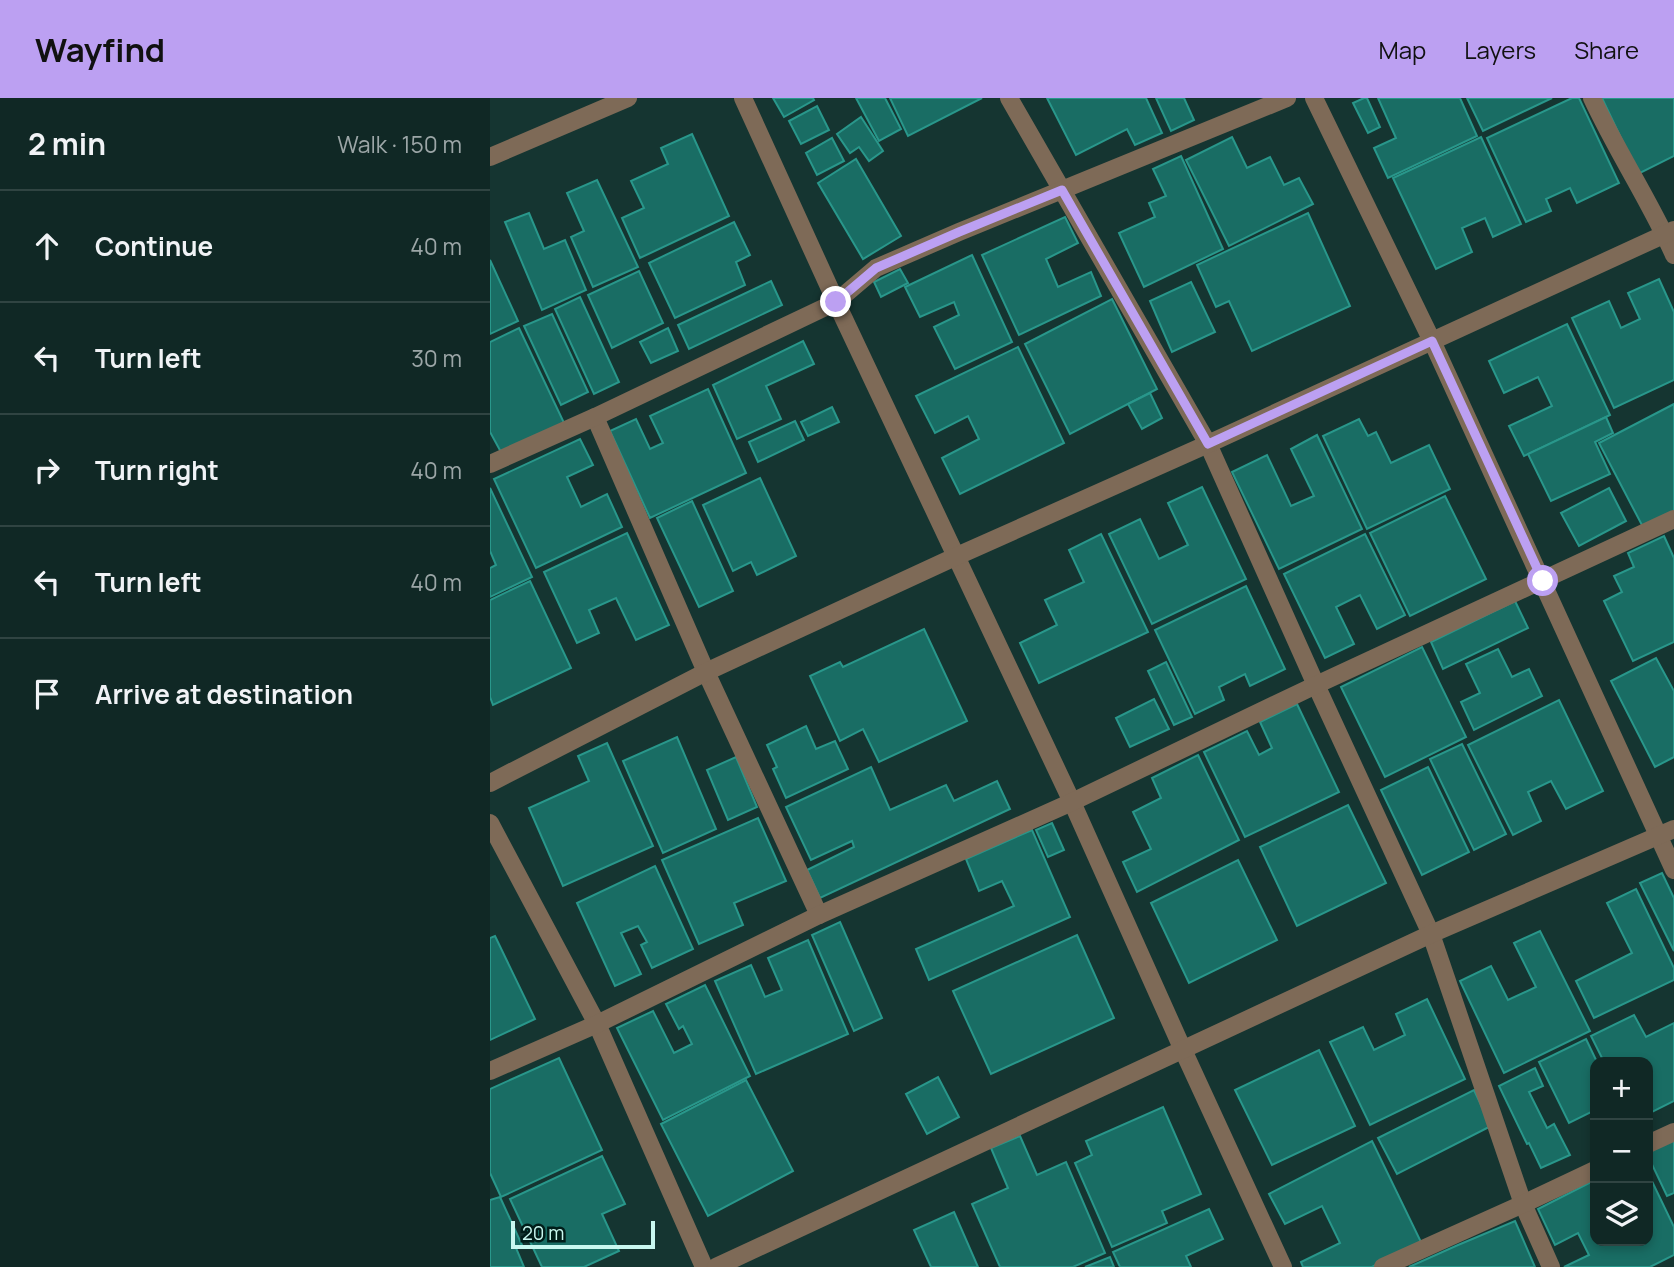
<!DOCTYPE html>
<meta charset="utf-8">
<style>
body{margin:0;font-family:Manrope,sans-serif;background:#19302d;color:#f1f3f6}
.controls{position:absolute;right:21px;bottom:21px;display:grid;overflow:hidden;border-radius:14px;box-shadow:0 4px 10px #0003}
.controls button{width:63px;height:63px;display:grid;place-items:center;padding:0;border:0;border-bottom:2px solid #304442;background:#102825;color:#f1f3f6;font:35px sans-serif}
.scale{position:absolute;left:21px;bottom:18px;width:144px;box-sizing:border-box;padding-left:7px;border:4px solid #c9f8f0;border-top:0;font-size:19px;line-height:24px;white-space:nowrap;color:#c9f8f0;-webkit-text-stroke:5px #001d19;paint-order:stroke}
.stop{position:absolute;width:21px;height:21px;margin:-16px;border:5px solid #bca0f2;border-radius:50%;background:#fff}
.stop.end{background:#bca0f2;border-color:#fff;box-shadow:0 2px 7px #0008}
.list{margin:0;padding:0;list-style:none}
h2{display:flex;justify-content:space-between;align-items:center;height:91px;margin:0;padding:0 28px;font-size:30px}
h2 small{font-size:23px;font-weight:400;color:#9ca6a7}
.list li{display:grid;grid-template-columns:46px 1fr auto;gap:21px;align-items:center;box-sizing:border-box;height:112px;padding:0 28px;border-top:2px solid #304442}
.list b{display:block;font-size:26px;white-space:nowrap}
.list em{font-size:23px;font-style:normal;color:#9ca6a7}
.icon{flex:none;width:38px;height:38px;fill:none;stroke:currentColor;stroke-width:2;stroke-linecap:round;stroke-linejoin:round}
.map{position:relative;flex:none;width:1184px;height:1169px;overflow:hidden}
header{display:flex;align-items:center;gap:42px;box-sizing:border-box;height:98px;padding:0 35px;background:#bca0f2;color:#111}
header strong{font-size:33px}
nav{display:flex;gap:38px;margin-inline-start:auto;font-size:24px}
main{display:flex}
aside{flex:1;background:#102825}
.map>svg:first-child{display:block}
.building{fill:#196d64;stroke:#29978b;stroke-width:2}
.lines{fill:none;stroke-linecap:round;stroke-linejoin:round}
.minor{stroke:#7e6a57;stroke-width:18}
.route{stroke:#bca0f2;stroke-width:9}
</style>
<header>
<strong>Wayfind</strong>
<nav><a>Map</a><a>Layers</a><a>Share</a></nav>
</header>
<main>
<aside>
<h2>2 min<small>Walk · 150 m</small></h2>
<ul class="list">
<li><svg class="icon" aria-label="ahead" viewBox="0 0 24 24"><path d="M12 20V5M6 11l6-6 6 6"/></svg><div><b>Continue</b></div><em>40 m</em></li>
<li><svg class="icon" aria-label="left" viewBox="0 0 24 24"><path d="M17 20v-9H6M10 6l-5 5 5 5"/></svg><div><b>Turn left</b></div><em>30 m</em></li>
<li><svg class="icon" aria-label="right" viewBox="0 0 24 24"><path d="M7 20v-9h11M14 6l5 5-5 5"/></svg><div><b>Turn right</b></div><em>40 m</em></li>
<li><svg class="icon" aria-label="left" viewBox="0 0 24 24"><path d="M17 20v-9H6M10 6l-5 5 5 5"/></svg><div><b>Turn left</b></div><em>40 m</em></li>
<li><svg class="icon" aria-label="arrive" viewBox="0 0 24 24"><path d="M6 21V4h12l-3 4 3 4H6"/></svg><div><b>Arrive at destination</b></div></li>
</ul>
</aside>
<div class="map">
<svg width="1184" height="1169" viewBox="0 0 1184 1169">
<rect width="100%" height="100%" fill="#153531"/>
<!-- building -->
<g class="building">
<path d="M283,0h40l1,2 -30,17z"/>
<path d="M366,0h29l16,31 -22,12z"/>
<path d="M400,0h92l-74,38z"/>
<path d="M557,0h99l16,35 -27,12 -8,-16 -51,26z"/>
<path d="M666,0h28l10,22 -23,11z"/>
<path d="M874,0h3l13,29 -12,6 -15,-30z"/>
<path d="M888,0h82l17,38 -89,42 -14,-30 22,-10z"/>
<path d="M977,0h85l-69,33z"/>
<path d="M1082,0h7l40,85 -42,20 -7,-15 -24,11 5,12 -25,11 -39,-84z"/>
<path d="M1112,0h72v58l-36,18z"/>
<path d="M327,8l12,24 -28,14 -12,-23z"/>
<path d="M371,19l22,34 -14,10 -10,-14 -9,6 -13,-19z"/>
<path d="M202,36l37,82 -89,42 -18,-40 22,-10 -13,-27 37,-17 -7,-16z"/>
<path d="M742,39l15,31 23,-11 14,28 15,-7 14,26 -84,42 -43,-86z"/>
<path d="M991,39l40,87 -28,13 -8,-19 -23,10 10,24 -36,17 -43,-91z"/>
<path d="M342,40l12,23 -27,14 -11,-22z"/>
<path d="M691,58l42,93 -79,38 -25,-54 36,-16 -6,-14 17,-7 -13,-27z"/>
<path d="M366,61l45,77 -38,23 -45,-76z"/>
<path d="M107,82l41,87 -45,20 -22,-50 13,-6 -17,-38z"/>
<path d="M39,115l15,36 21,-9 21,50 -44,20 -37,-88z"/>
<path d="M818,115l42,93 -98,45 -23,-50 -13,6 -19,-42z"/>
<path d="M575,119l13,26 -32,16 12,28 33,-15 10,24 -82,39 -37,-80z"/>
<path d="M244,124l16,33 -14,7 9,23 -70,33 -26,-55z"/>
<path d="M482,157l40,87 -57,27 -21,-42 25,-12 -5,-13 -34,15 -15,-30z"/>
<path d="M0,162l28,61 -28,13z"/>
<path d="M410,171l8,14 -27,14 -7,-15z"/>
<path d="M149,173l24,52 -51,25 -24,-53z"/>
<path d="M1169,181l15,33v68l-60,28 -42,-90 37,-17 12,27 19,-9 -12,-26z"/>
<path d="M281,183l11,24 -93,44 -11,-24z"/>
<path d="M701,184l24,50 -43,20 -22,-51z"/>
<path d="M90,199l39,85 -25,12 -39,-85z"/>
<path d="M622,201l45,90 -87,45 -45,-90z"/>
<path d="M62,216l36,78 -27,13 -37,-79z"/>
<path d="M1077,226l43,91 -86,41 -15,-30 43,-20 -14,-29 -34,16 -15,-32z"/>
<path d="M29,230l46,97 -63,29 -12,-22v-90z"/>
<path d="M178,230l10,23 -27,12 -11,-21z"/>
<path d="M313,243l11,23 -48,22 15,33 -44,20 -24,-54z"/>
<path d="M528,249l46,96 -104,51 -18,-36 37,-19 -11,-23 -33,17 -19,-37z"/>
<path d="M218,291l38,84 -96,45 -40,-87 26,-12 14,30 13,-6 -13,-27z"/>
<path d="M660,295l12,25 -20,11 -14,-25z"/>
<path d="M1184,306v109l-30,16 -45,-86z"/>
<path d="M342,309l7,15 -31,14 -7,-14z"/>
<path d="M1116,319l7,16 -18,9 15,32 -59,27 -23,-47z"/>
<path d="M869,321l9,17 8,-4 15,31 38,-18 21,44 -83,40 -44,-93z"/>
<path d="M305,323l9,19 -46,22 -9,-20z"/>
<path d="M827,337l45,94 -83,40 -47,-97 35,-17 24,51 23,-10 -23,-47z"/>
<path d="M90,341l13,26 -26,12 14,30 26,-13 15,33 -86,41 -42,-89z"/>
<path d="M270,380l36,78 -39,19 -6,-13 -18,9 -30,-66z"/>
<path d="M712,389l44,92 -94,45 -43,-90 31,-15 19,40 29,-14 -20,-42z"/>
<path d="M0,390l42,89 -42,20v-29l6,-3 -6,-14z"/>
<path d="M1119,390l17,33 -47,25 -18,-33z"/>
<path d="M955,398l41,83 -76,37 -40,-83z"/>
<path d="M202,403l41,90 -34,16 -42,-89z"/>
<path d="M137,435l42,92 -33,15 -20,-42 -27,12 10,23 -22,10 -33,-71z"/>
<path d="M611,436l47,98 -109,51 -19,-40 37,-18 -12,-25 39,-18 -15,-32z"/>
<path d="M875,436l40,81 -28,14 -17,-34 -24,12 18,37 -29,14 -41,-84z"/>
<path d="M1174,438l10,22v84l-41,19 -29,-60 18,-9 -8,-16 20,-9 -6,-14z"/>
<path d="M40,483l41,87 -78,37 -3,-8v-97z"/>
<path d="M756,488l39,83 -35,17 -5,-12 -26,13 5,13 -29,14 -40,-84z"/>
<path d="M1025,503l13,27 -85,41 -12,-27z"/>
<path d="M434,531l43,92 -88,41 -16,-33 -23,12 -30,-65 30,-14 3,5z"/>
<path d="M932,549l44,90 -81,40 -44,-90z"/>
<path d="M1008,551l14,28 17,-8 13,27 -68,34 -13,-28 19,-9 -14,-29z"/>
<path d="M1166,560l18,33v66l-19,10 -44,-86z"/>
<path d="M676,564l26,55 -18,8 -26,-54z"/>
<path d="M664,601l15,30 -39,18 -14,-29z"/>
<path d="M1069,602l44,91 -37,18 -15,-28 -23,11 13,29 -28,14 -45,-90z"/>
<path d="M807,606l42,88 -94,45 -41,-85 43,-21 12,24 13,-7 -12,-26z"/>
<path d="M316,628l10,23 19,-8 13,28 -62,29 -13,-29 4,-2 -10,-22z"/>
<path d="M187,639l39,92 -53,24 -40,-92z"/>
<path d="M117,645l46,103 -90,40 -34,-78 60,-27 -11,-25z"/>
<path d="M972,646l44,90 -32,16 -44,-91z"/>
<path d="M708,657l41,85 -102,52 -14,-30 28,-13 -18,-37 28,-14 -9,-20z"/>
<path d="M246,659l21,50 -29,13 -21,-50z"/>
<path d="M381,669l19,43 56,-25 8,16 43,-20 13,28 -190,89 -13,-28 47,-23 -2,-6 -41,19 -25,-53z"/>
<path d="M938,669l41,85 -47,23 -41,-85z"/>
<path d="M858,707l38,78 -89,43 -37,-79z"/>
<path d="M268,720l28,63 -52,22 9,22 -44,19 -37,-84z"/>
<path d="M562,725l12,27 -16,7 -12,-27z"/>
<path d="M542,732l38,87 -141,63 -13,-31 98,-43 -12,-25 -23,10 -13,-32z"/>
<path d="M748,762l39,80 -88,43 -38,-80z"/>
<path d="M165,768l38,83 -41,19 -11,-23 6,-3 -9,-16 -17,7 20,41 -26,12 -38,-83z"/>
<path d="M1172,775l12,25v53l-34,-68z"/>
<path d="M1146,791l38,79v12l-80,38 -18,-37 56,-28 -25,-50z"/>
<path d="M350,824l42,96 -28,13 -42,-96z"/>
<path d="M1050,833l50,100 -86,42 -44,-92 31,-15 17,34 28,-13 -22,-44z"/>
<path d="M587,837l37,83 -123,56 -38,-83z"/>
<path d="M5,838l40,83 -45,21v-102z"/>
<path d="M318,842l40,94 -92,40 -41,-93 36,-16 14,32 17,-7 -14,-32z"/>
<path d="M215,887l45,91 -87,44 -46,-92 36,-17 21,42 18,-9 -9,-18 -4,3 -13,-25z"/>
<path d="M937,901l38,80 -95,46 -40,-83 33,-15 11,23 31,-15 -9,-21z"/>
<path d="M1144,917l12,22 28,-14v78l-26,13v-52h-44l-13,-26z"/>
<path d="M1096,941l11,23h-2v49v-1l-26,13 -30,-61z"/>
<path d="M829,952l36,76 -83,39 -37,-75z"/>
<path d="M69,960l43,92 -101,47 -11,-24v-84z"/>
<path d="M1045,970l8,18 -14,6 18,36 7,-4 16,31 -29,13 -12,-25 -2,1 -28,-58z"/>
<path d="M448,979l21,40 -32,17 -21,-40z"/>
<path d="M256,982l47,91 -85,45 -47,-92z"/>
<path d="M984,992l17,36 -94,48 -19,-36z"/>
<path d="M673,1009l38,87 -39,17 5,12 -55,24 -37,-84 17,-8 -6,-14z"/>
<path d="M530,1038l17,39 29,-13 39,91 -32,14h-73l-28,-63 36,-16 -17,-40z"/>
<path d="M1184,1041v54l-7,3 -19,-40v-4z"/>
<path d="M882,1043l49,101 -49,25h-69l-2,-5 39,-19 -18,-37 -37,18 -16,-30z"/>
<path d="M112,1058l23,48 -23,10 17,37 -35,16h-42l-32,-68z"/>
<path d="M1158,1075l26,54v28l-24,12h-86l25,-12 -11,-22 -23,12 -17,-36 57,-29v61h53z"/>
<path d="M10,1099l22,48 -6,3 8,19h-34v-67z"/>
<path d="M719,1111l14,30 -37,17 5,11h-71l-7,-15z"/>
<path d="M464,1114l24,55h-47l-17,-37z"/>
<path d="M1025,1123l20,46h-126l49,-22z"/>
<path d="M620,1159l4,10h-29z"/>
</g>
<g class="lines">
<!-- minor -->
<g class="minor">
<path d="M253,0l93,204 236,500 111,248 100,217"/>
<path d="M519,0l199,346 108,241 115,249 92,270 28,63"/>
<path d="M824,0l118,243 242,529"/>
<path d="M1102,0c25,54 58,103 82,157"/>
<path d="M0,59l138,-59"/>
<path d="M105,319l111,255 113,243"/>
<path d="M0,366l105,-47 241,-115 40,-34 83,-36 328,-134"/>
<path d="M0,685l216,-111 251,-116 251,-112 466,-214"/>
<path d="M0,725l107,201 107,243"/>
<path d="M0,973l107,-47 222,-109 253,-113 244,-117 358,-166"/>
<path d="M1158,1046l26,-12"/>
<path d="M226,1169l715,-333 243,-105"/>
<path d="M893,1169l140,-63 72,-34"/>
</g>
</g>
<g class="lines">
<!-- route -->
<path class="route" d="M346,204l40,-34 83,-36 103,-42 146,254 224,-103 111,240"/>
</g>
</svg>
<div class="controls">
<button>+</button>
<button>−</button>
<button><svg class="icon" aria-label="layers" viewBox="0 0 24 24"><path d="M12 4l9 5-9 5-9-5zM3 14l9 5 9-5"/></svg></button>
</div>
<div class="scale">20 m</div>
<div class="stop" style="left:1053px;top:483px"></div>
<div class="stop end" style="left:346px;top:204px"></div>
</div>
</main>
